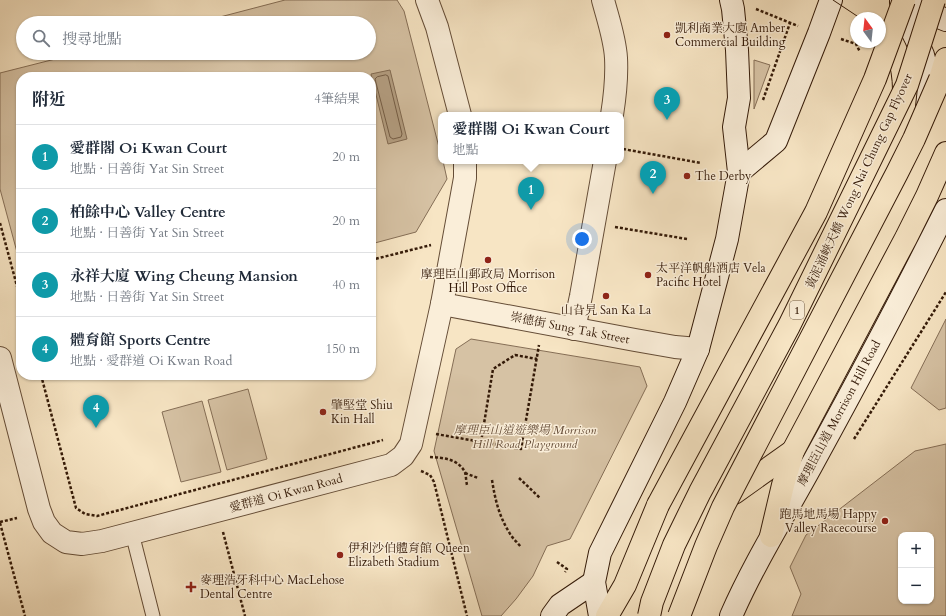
<!DOCTYPE html>
<html lang="zh-TW">
<meta charset="utf-8">
<style>
body{margin:0;font-family:Cardo,"Noto Serif TC",serif;background:#f6f6f7;color:#1f2937}
.controls{position:absolute;right:12px;bottom:12px;display:grid;overflow:hidden;border-radius:8px;box-shadow:0 1px 3px #0004}
.controls button{width:36px;height:36px;display:grid;place-items:center;padding:0;border:0;border-bottom:1px solid #e0e1e3;background:#fff;color:#1f2937;font:20px sans-serif}
.compass{position:absolute;left:850px;top:12px;width:36px;height:36px;border-radius:50%;background:#fff;box-shadow:0 1px 3px #0004;rotate:345deg}
.you{position:absolute;left:582px;top:239px;width:14px;height:14px;margin:-10px;border:3px solid #fff;border-radius:50%;background:#1a73e8;box-shadow:0 0 0 6px #1a73e833}
.badge{display:grid;place-items:center;width:26px;height:26px;border-radius:50%;background:#8f2418;color:#fff;font-size:13px;font-weight:700}
.pin{position:absolute;translate:-50% -33px;filter:drop-shadow(0 1px 2px #0008)}
.pin::after{content:'';position:absolute;top:21px;width:14px;height:12px;background:inherit;clip-path:polygon(0 0,100% 0,50% 100%)}
.popup{position:absolute;left:438px;top:112px;width:186px;height:52px;box-sizing:border-box;display:grid;place-content:center;border-radius:8px;background:#fff;filter:drop-shadow(0 1px 3px #0005);font-size:13px;white-space:nowrap;color:#747a83}
.popup b{font-size:15px;color:#1f2937}
.popup::after{content:'';position:absolute;left:50%;top:100%;margin-left:-8px;border:8px solid transparent;border-top-color:#fff}
.list{margin:0;padding:0;list-style:none}
h2{display:flex;justify-content:space-between;align-items:center;height:52px;margin:0;padding:0 16px;font-size:17px}
h2 small{font-size:13px;font-weight:400;color:#747a83}
.list li{display:grid;grid-template-columns:26px 1fr auto;gap:12px;align-items:center;box-sizing:border-box;height:64px;padding:0 16px;border-top:1px solid #e0e1e3}
.list b{display:block;font-size:15px;white-space:nowrap}
.list p{margin:0;font-size:13px;white-space:nowrap;color:#747a83}
.list em{font-size:13px;font-style:normal;color:#747a83}
.icon{flex:none;width:22px;height:22px;fill:none;stroke:currentColor;stroke-width:2;stroke-linecap:round;stroke-linejoin:round}
.map{position:relative;flex:none;width:946px;height:616px;overflow:hidden}
.search{position:absolute;background:#fff;box-shadow:0 1px 3px #0004;left:16px;top:16px;width:360px;height:44px;display:flex;align-items:center;gap:10px;box-sizing:border-box;padding:0 14px;border-radius:22px;color:#747a83;font-size:15px}
.panel{position:absolute;background:#fff;box-shadow:0 1px 3px #0004;left:16px;top:72px;width:360px;height:308px;border-radius:16px}
.map>svg:first-child{display:block}
.green{fill:#d6c2a4;stroke:#856e56;fill-rule:evenodd}
.water{fill:#b5a084;stroke:#816a52}
.lines{fill:none;stroke-linecap:round;stroke-linejoin:round}
.shore{stroke:#745d46;stroke-width:1}
.service-casing{stroke:#654d37;stroke-width:15}
.minor-casing{stroke:#654d37;stroke-width:24}
.secondary-casing{stroke:#341a08;stroke-width:24}
.trunk-casing{stroke:#341a08;stroke-width:24}
.path{stroke:#341a08;stroke-width:2.5;stroke-dasharray:3 2;stroke-linecap:butt}
.service{stroke:#faeed9;stroke-width:13}
.minor{stroke:#faeed9;stroke-width:22}
.secondary{stroke:#faeed9;stroke-width:22}
.trunk{stroke:#f7e5c4;stroke-width:22}
.tram{stroke:#341a08;stroke-width:1}
.trunk-bridge-casing{stroke:#341a08;stroke-width:24;stroke-linecap:butt}
.trunk-bridge{stroke:#f7e5c4;stroke-width:22}
.poi-dot{fill:#8f2418;stroke:#faeed9;stroke-width:1.5}
.labels{text-anchor:middle;dominant-baseline:central;stroke-width:3;stroke-linejoin:round;paint-order:stroke}
.shield{fill:#faeed9;stroke:#6f5a47;stroke-width:1}
.shield-label{font-size:11px;font-weight:bold;fill:#341a08}
.poi-label{font-size:12px;fill:#341a08;stroke:#faeed9;text-anchor:start}
.street-label{font-size:12px;fill:#341a08;stroke:#faeed9}
.park-label{font-size:12px;font-style:italic;fill:#654c37;stroke:#faeed9}
</style>
<div class="map">
<svg width="946" height="616" viewBox="0 0 946 616">
<rect width="100%" height="100%" fill="#f7e5c4"/>
<filter id="stains"><feTurbulence type="fractalNoise" baseFrequency=".005" numOctaves="4"/><feColorMatrix values="0 0 0 0 .2 0 0 0 0 .09 0 0 0 0 .02 0 0 0 .5 -.17"/></filter>
<radialGradient id="worn" r=".72"><stop offset=".6" stop-color="#630" stop-opacity="0"/><stop offset="1" stop-color="#630" stop-opacity=".3"/></radialGradient>
<!-- green -->
<g class="green">
<path d="M285,0h112l7,11 37,144v6h2l4,18 -31,53 -45,12v-167h-350v190l-21,-78v-116l79,-20h290v-30h-172z"/>
<path d="M754,60l16,5 -16,44z"/>
<path d="M946,319v89l-7,2 -28,-22z"/>
<path d="M471,339l169,28 7,19 -77,153 -23,7 -14,30 -17,23 -15,17h-19l-48,-165 22,-102z"/>
<path d="M248,389l19,70 -40,11 -19,-70z"/>
<path d="M202,401l19,71 -40,10 -19,-70z"/>
<path d="M946,444v172h-154l9,-22 -11,-27 16,-32 109,-84zM901,535h30v66h-30z"/>
</g>
<!-- water -->
<path class="water" d="M390,70l17,69 -19,5 -17,-70z"/>
<g class="lines">
<!-- shore -->
<path class="shore" d="M386,75l2,1 14,58 -1,3 -8,2 -3,-2 -15,-58 2,-2z"/>
<defs>
<path id="service" d="M132,533l21,83"/>
<g id="minor">
<path d="M427,0l10,27 23,88"/>
<path d="M603,0c5,19 12,39 13,58 1,19 -1,38 -4,57"/>
<path d="M442,304l193,36 40,7 23,2"/>
<path d="M574,329l7,-33 24,-135"/>
<path d="M0,358l39,151 5,13 8,11 14,9 16,2 20,-3 289,-76 12,-9 8,-12 31,-140 23,-126v-17"/>
</g>
<g id="secondary">
<path d="M901,2l7,21 8,16 7,16 5,19 1,14 -2,19"/>
<path d="M912,6l34,14"/>
<path d="M739,172l37,-31 43,-108 12,-33"/>
<path d="M552,616l8,-11 34,-23"/>
<path d="M600,616l-6,-34 6,-29 75,-151 23,-53 29,-110 12,-67 -5,-45 5,-29 -2,-48 -4,-41 -2,-9"/>
<path d="M731,616c24,-55 56,-105 84,-157 45,-82 89,-165 131,-249"/>
</g>
<g id="trunk">
<path d="M940,79l6,-20"/>
<path d="M734,493l59,-42"/>
<path d="M771,536l12,-51 10,-34 113,-213 21,-42 19,-43"/>
<path d="M607,616l18,-31 33,-80"/>
</g>
</defs>
<!-- service casing -->
<use href="#service" class="service-casing"/>
<!-- minor casing -->
<use href="#minor" class="minor-casing"/>
<!-- secondary casing -->
<use href="#secondary" class="secondary-casing"/>
<!-- trunk casing -->
<use href="#trunk" class="trunk-casing"/>
<!-- path -->
<g class="path">
<path d="M756,9l42,17"/>
<path d="M841,39l15,5 4,8"/>
<path d="M763,100l27,-77"/>
<path d="M623,149l78,14"/>
<path d="M0,223l21,78"/>
<path d="M615,227l72,12"/>
<path d="M371,260l60,-15"/>
<path d="M41,375l35,133 9,6 12,2 286,-76"/>
<path d="M436,434l85,15 18,-104"/>
<path d="M854,439l92,-147"/>
<path d="M481,442l12,-73 22,-14 22,4"/>
<path d="M430,457c13,1 27,1 35,15 1,3 1,9 2,13"/>
<path d="M421,471l9,4 4,7 33,134"/>
<path d="M465,473l13,5"/>
<path d="M519,478l21,20"/>
<path d="M492,480c3,19 7,36 17,52 3,6 8,10 12,15"/>
<path d="M0,522l17,-4"/>
<path d="M0,523l25,93"/>
<path d="M223,532l22,84"/>
<path d="M557,562l10,7 -2,3"/>
</g>
<!-- service -->
<use href="#service" class="service"/>
<!-- minor -->
<use href="#minor" class="minor"/>
<!-- secondary -->
<use href="#secondary" class="secondary"/>
<!-- trunk -->
<use href="#trunk" class="trunk"/>
<!-- tram -->
<g class="tram">
<path d="M833,0l27,18"/>
<path d="M645,616c16,-51 39,-99 62,-146l176,-342c3,-6 6,-13 8,-20 4,-23 0,-48 -11,-68"/>
</g>
<defs>
<g id="trunk-bridge">
<path d="M658,505l158,-293 59,-133 29,-79"/>
<path d="M649,616l3,-14 22,-57 26,-53 89,-166 118,-241 27,-85"/>
<path d="M679,616l27,-70 17,-39 174,-334 17,-34 26,-60"/>
</g>
</defs>
<!-- trunk-bridge casing -->
<use href="#trunk-bridge" class="trunk-bridge-casing"/>
<!-- trunk-bridge -->
<use href="#trunk-bridge" class="trunk-bridge"/>
</g>
<!-- markers -->
<g class="poi-dot">
<circle cx="667" cy="35" r="4"/>
<circle cx="687" cy="176" r="4"/>
<circle cx="488" cy="260" r="4"/>
<circle cx="648" cy="275" r="4"/>
<circle cx="606" cy="296" r="4"/>
<circle cx="323" cy="412" r="4"/>
<circle cx="885" cy="521" r="4"/>
<circle cx="340" cy="555" r="4"/>
<path d="M189 581h4v4h4v4h-4v4h-4v-4h-4v-4h4z"/>
</g>
<g class="labels">
<!-- shield labels -->
<rect class="shield" x="790" y="301" width="14" height="18" rx="3"/>
<g class="shield-label">
<text x="797" y="310">1</text>
</g>
<!-- poi labels -->
<g class="poi-label">
<text x="675" y="28">凱利商業大廈 Amber<tspan x="675" dy="14">Commercial Building</tspan></text>
<text x="695" y="176">The Derby</text>
<text x="656" y="268">太平洋帆船酒店 Vela<tspan x="656" dy="14">Pacific Hotel</tspan></text>
<text x="488" y="274" text-anchor="middle">摩理臣山郵政局 Morrison<tspan x="488" dy="14">Hill Post Office</tspan></text>
<text x="606" y="310" text-anchor="middle">山旮旯 San Ka La</text>
<text x="331" y="405">肇堅堂 Shiu<tspan x="331" dy="14">Kin Hall</tspan></text>
<text x="877" y="514" text-anchor="end">跑馬地馬場 Happy<tspan x="877" dy="14">Valley Racecourse</tspan></text>
<text x="348" y="548">伊利沙伯體育館 Queen<tspan x="348" dy="14">Elizabeth Stadium</tspan></text>
<text x="200" y="580">麥理浩牙科中心 MacLehose<tspan x="200" dy="14">Dental Centre</tspan></text>
</g>
<!-- street labels -->
<g class="street-label">
<text transform="translate(859 181) rotate(-65)">黃泥涌峽天橋 Wong Nai Chung Gap Flyover</text>
<text transform="translate(570 328) rotate(11)">崇德街 Sung Tak Street</text>
<text transform="translate(839 413) rotate(-62)">摩理臣山道 Morrison Hill Road</text>
<text transform="translate(286 493) rotate(-15)">愛群道 Oi Kwan Road</text>
</g>
<!-- park labels -->
<g class="park-label">
<text x="525" y="430">摩理臣山道遊樂場 Morrison<tspan x="525" dy="14">Hill Road Playground</tspan></text>
</g>
</g>
<rect width="100%" height="100%" filter="url(#stains)"/>
<rect width="100%" height="100%" fill="url(#worn)"/>
</svg>
<div class="controls">
<button>+</button>
<button>−</button>
</div>
<svg class="compass" viewBox="-18 -18 36 36"><path d="M0-13l5 13h-10z" fill="#e53935"/><path d="M0 13l5-13h-10z" fill="#747a83"/></svg>
<div class="you"></div>
<div class="pin badge" style="left:531px;top:210px;background:#0f9aa8">1</div>
<div class="popup"><b>愛群閣 Oi Kwan Court</b>地點</div>
<div class="pin badge" style="left:653px;top:194px;background:#0f9aa8">2</div>
<div class="pin badge" style="left:667px;top:120px;background:#0f9aa8">3</div>
<div class="pin badge" style="left:96px;top:428px;background:#0f9aa8">4</div>
<div class="search"><svg class="icon" aria-label="search" viewBox="0 0 24 24"><circle cx="10" cy="10" r="6"/><path d="M15 15l6 6"/></svg>搜尋地點</div>
<section class="panel">
<h2>附近<small>4筆結果</small></h2>
<ul class="list">
<li><span class="badge" style="background:#0f9aa8">1</span><div><b>愛群閣 Oi Kwan Court</b><p>地點 · 日善街 Yat Sin Street</p></div><em>20 m</em></li>
<li><span class="badge" style="background:#0f9aa8">2</span><div><b>柏餘中心 Valley Centre</b><p>地點 · 日善街 Yat Sin Street</p></div><em>20 m</em></li>
<li><span class="badge" style="background:#0f9aa8">3</span><div><b>永祥大廈 Wing Cheung Mansion</b><p>地點 · 日善街 Yat Sin Street</p></div><em>40 m</em></li>
<li><span class="badge" style="background:#0f9aa8">4</span><div><b>體育館 Sports Centre</b><p>地點 · 愛群道 Oi Kwan Road</p></div><em>150 m</em></li>
</ul>
</section>
</div>
